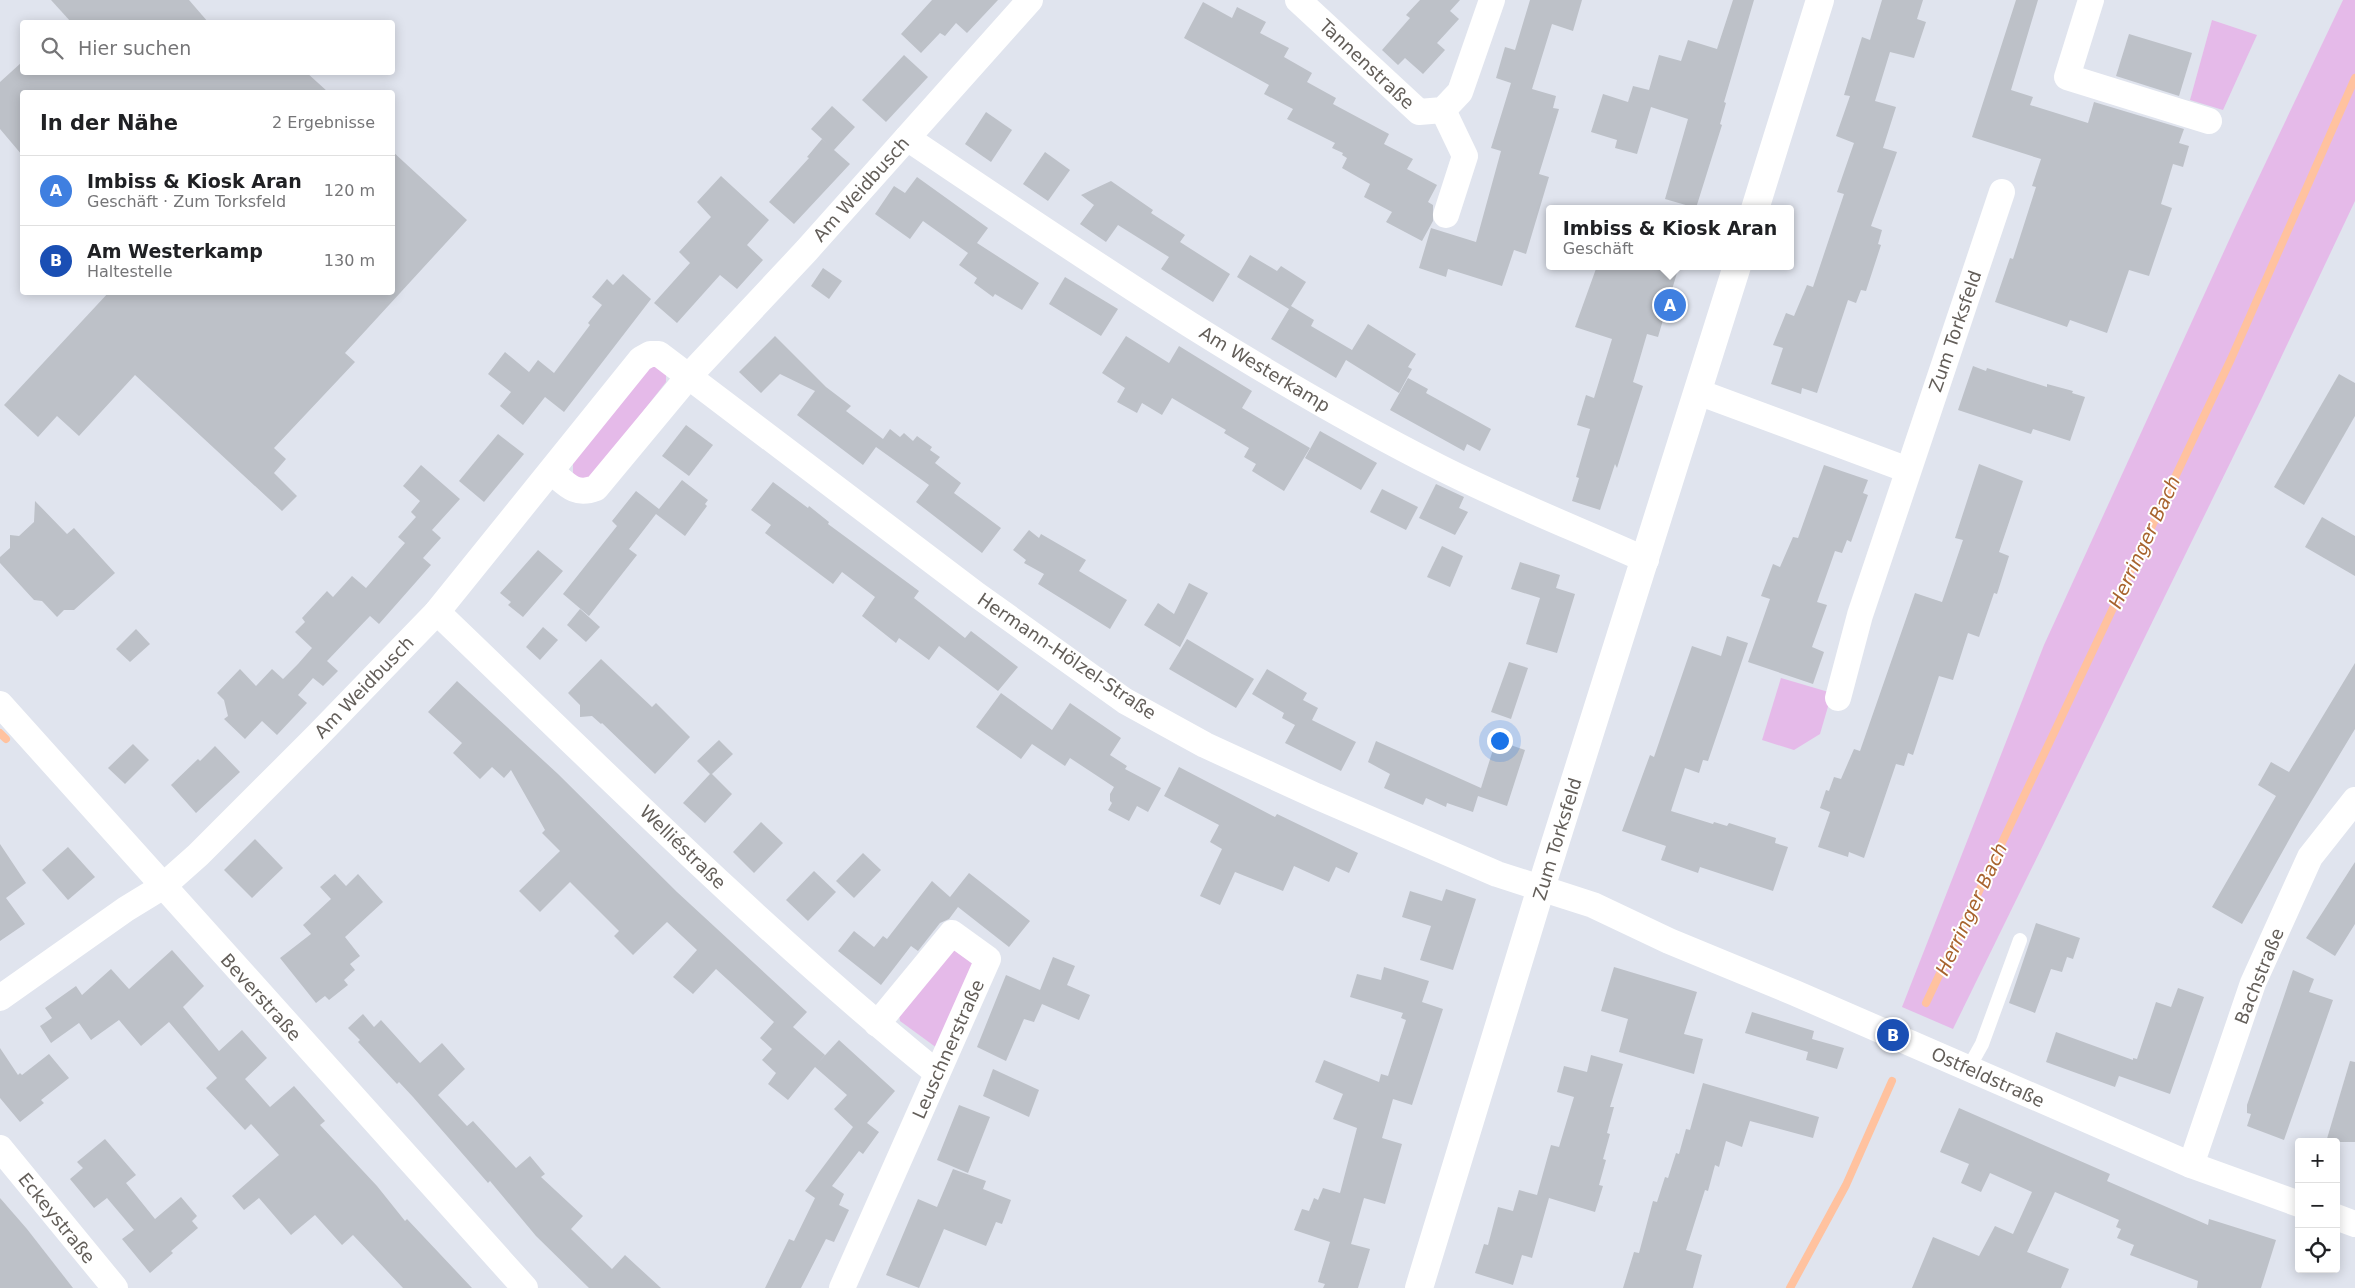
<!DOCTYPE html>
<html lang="de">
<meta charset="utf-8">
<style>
body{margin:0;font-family:"DejaVu Sans",sans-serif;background:#f2f2f2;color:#202124}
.controls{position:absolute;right:15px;bottom:15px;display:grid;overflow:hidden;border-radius:5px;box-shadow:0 2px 12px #0003}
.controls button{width:45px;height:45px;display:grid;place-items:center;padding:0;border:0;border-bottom:1px solid #e0e0e0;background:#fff;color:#202124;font:25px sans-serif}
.you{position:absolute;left:1499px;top:740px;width:18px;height:18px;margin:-12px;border:4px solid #fff;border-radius:50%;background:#1a73e8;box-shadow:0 0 0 8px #1a73e833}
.badge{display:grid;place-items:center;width:32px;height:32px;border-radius:50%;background:#111827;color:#fff;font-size:16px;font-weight:700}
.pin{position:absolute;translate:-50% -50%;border:2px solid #fff;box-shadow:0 1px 5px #0006}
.popup{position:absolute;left:1546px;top:205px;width:248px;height:65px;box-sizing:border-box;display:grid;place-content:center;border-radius:5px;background:#fff;filter:drop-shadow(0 1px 4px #0005);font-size:16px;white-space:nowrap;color:#757577}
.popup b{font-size:19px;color:#202124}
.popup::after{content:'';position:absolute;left:50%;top:100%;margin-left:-10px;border:10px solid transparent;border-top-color:#fff}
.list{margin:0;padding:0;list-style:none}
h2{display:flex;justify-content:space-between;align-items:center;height:65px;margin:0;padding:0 20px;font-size:21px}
h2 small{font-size:16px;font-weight:400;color:#757577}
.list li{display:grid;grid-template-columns:32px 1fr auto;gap:15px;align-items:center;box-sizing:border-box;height:70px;padding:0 20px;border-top:1px solid #e0e0e0}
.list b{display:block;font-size:19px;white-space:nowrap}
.list p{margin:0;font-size:16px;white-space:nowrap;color:#757577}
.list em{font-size:16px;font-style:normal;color:#757577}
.icon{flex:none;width:28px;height:28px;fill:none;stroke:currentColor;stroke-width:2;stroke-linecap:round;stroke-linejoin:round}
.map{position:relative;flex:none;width:2355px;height:1288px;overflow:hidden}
.search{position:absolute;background:#fff;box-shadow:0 2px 12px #0003;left:20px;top:20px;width:375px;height:55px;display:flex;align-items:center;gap:12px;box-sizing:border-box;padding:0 18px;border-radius:5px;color:#757577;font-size:19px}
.panel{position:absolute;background:#fff;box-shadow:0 2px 12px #0003;left:20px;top:90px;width:375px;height:205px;border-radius:5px}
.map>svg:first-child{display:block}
.green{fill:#e5bae9}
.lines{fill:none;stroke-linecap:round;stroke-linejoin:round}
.stream{stroke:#ffc29f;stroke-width:8}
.building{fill:#bdc1c8}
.lane{stroke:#fff;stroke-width:14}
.street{stroke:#fff;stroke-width:26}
.secondary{stroke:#fff;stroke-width:28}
.labels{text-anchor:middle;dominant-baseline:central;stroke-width:4;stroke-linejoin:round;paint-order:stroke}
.street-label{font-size:18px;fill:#635e59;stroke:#fff}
.water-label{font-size:19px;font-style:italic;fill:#a8642f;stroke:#fff}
</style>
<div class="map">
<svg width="2355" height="1288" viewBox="0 0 2355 1288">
<rect width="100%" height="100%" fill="#e0e4ee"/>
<!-- green -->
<g class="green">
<path d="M2343,0h12v201l-95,201 -307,627 -51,-22 142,-362 192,-420z"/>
<path d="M2212,20l45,15 -34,75 -33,-10z"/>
<path d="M651,365l15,6v11l-75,96h-14l-4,-5v-11z"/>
<path d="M1781,678l51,15 -12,41 -26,16 -32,-10z"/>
<path d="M954,950l19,14 -36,84 -37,-27 -1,-6z"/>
</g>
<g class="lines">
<!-- stream -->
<g class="stream">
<path d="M0,733l6,6"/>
<path d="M1926,1003l305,-644 124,-281"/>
<path d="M1790,1288l56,-103 46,-104"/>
</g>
</g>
<!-- building -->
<g class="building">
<path d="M51,0h138l19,22h-137z"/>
<path d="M932,0h66l-31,33 -11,-10 -11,13 -5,-3 -19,20 -20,-19z"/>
<path d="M1420,0h40l-10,11 9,8 -22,24 8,7 -22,24 -18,-16 -7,7 -16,-15 28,-32 -4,-3z"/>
<path d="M1530,0h52l-9,31 -21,-7 -20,65 24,7 -3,12 6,1 -20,65 10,3 -23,77 -12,-4 -12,36 -54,-17 -2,8 -27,-9 12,-40 45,14 25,-91 -10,-3 20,-65 -15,-5 9,-31 10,3z"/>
<path d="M1733,0h21l-30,102 2,1 -6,21 2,1 -26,83 -31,-9 23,-80 -37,-12 -14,47 -22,-6 2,-8 -26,-8 12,-38 25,8 5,-16 16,4 10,-35 22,6 7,-21 29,9z"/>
<path d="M1882,0h41l-6,19 9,3 -12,36 -24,-6 -15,49 21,6 -13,41 14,4 -26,74 11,4 -4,14 3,1 -15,46 -5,-1 -5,13 -8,-3 -31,93 -15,-5 -1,6 -30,-10 12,-36 -10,-3 13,-32 8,3 13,-31 6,2 31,-93 -7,-2 17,-49 -18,-7 14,-40 -6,-1 18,-58 8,3z"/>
<path d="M2016,0h22l-27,90 22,7 -3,8 58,18 6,-21 90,27 -5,14 10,3 -6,21 -10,-3 -12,40 11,4 -23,68 -20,-6 -22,63 -37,-13 -3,7 -72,-25 15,-44 3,1 23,-72 -4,-1 9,-27 -69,-22z"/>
<path d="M1203,2l29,16 5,-11 29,15 -6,11 29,15 -5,9 28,16 -5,9 29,16 -3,6 56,30 -5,10 29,15 -6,10 30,16 -9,17 5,3v16l-11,20 -36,-19 6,-10 -28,-15 6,-13 -28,-16 5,-10 -5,-3 1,-2 -11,-5 3,-5 -48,-24 6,-10 -29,-15 5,-9 -85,-47z"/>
<path d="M2129,34l63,19 -13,43 -63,-20z"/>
<path d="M904,55l24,22 -42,45 -24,-22z"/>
<path d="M22,62v10h284l22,20h-306v63l-22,-26v-47z"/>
<path d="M832,106l23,21 -21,23 16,14 -56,60 -25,-22 40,-44 -2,-1 15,-18 9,8 -20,-18z"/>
<path d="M986,112l26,18 -21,32 -26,-18z"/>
<path d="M392,151l75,69 -122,133 10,9 -81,86 12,11 -12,14 23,23 -15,15 -147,-136 -56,61 -22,-20 -19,21 -34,-32 105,-113h283z"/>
<path d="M1045,152l25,18 -22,31 -25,-17z"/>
<path d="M721,176l48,44 -22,25 16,15 -26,29 -17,-14 -43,48 -23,-20 36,-40 -11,-11 32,-35 -14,-15z"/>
<path d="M917,177l71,51 -11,15 62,40 -17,27 -27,-16 -2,3 -19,-14 3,-5 -18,-13 9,-12 -45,-32 -13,18 -35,-25 19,-28 11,7z"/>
<path d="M1111,181l42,29 -2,3 34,22 -5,7 50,32 -17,28 -52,-33 8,-12 -51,-32 -12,17 -26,-18 14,-19 -13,-10z"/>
<path d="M1250,255l27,16 4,-5 25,16 -15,24 23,14 -3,6 41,24 16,-26 48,30 -8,13 4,2 -13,24 -53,-33 -10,18 -65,-39 18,-30 -52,-32z"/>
<path d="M1597,266h82l-21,71 -11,-3 -14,48 10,4 -26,82 -2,-4 -15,46 -28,-9 7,-23 -3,-1 14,-48 -13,-4 9,-30 8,3 18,-59 -37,-12z"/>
<path d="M823,268l19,13 -13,18 -18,-13z"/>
<path d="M623,274l28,25 -87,113 -19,-15 -22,28 -23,-19 11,-14 -23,-18 17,-22 24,20 9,-12 16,13 36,-48 -2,-2 14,-18 -10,-8 15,-18 6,6z"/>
<path d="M1065,277l53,32 -17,27 -52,-32z"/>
<path d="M775,336l51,51 25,19 -5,5 37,28 7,-10 10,8 4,-4 9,8 4,-5 15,11 -2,3 10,7 -5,6 26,20 -7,10 47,35 -19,25 -66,-51 13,-17 -53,-38 -13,18 -66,-50 18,-24 -35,-17 -19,19 -22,-21z"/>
<path d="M1126,336l43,27 10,-17 73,45 -10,17 68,40 -26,43 -32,-20 4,-7 -12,-7 5,-9 -25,-15 2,-3 -54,-32 -10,17 -20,-12 -5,10 -20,-11 8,-14 -23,-15z"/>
<path d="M1973,366l13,5 1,-3 60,19v-3l26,7 -1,2 13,4 -15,44 -37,-12 -2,5 -73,-24z"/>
<path d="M2339,374l16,9v33l-51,89 -30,-18z"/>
<path d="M1408,378l20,11 -2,4 65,36 -11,22 -13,-7 -3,7 -74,-41z"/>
<path d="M686,425l27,20 -24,31 -27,-20z"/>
<path d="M1320,431l57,32 -16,27 -56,-32z"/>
<path d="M498,434l26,20 -40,48 -25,-21z"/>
<path d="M1979,464l44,17 -24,71 10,4 -12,38 -3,-1 -15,44 -11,-4 -15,47 -14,-4 -26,79 -5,-2 -4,13 -8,-2 -32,94 -15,-6 -1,5 -30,-10 12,-35 -10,-4 6,-18 3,1 5,-14 7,2 13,-30 6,2 55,-158 27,9 21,-62 -8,-2z"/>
<path d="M421,465l39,34 -28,31 9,8 -18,20 8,7 -52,59 -9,-8 -43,45 11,10 -15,15 -10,-8 -15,17 9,8 -30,32 -15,-14 -17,18 -21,-20 4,-3 -4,-16 -7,-7 23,-24 16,17 16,-17 11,10 15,-15 14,-16 -17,-16 10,-10 -3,-4 25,-27 6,6 19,-21 14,12 39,-45 -7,-6 18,-20 -5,-5 9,-11 -17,-15z"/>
<path d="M1824,465l44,15 -5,13 5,2 -17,47 -4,-2 -5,13 -7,-2 -18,51 10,3 -15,42 12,5 -11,32 -65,-22 22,-63 -9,-3 12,-32 7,3 13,-30 5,1z"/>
<path d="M682,480l26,20 -3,4 2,2 -22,30 -29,-22 -27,35 8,6 -48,61 -26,-22 54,-68 -5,-5 24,-30 23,18z"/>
<path d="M773,482l35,26 1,-2 20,16 -1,2 91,67 -5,7 51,40 6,-7 47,36 -20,24 -59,-45 -10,14 -30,-22 -3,5 -34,-27 13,-19 -33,-25 -9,12 -68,-51 6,-8 -20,-15z"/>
<path d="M1436,484l28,13 -5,11 9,4 -13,23 -36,-17z"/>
<path d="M1382,489l36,18 -12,23 -36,-18z"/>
<path d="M35,501l32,33 7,-6 41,45 -41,37h-10l-7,7 -15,-16 -8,-1 -34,-37v-6l10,-9v-13l9,1 15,-14z"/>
<path d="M2322,517l33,19v40l-50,-29z"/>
<path d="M1029,530l10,8 2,-4 45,26 -7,11 48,29 -17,29 -72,-45 6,-10 -20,-11 2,-3 -13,-10z"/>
<path d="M1442,546l21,10 -13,31 -23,-10z"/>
<path d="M538,550l25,21 -40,46 -15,-12 3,-3 -11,-9z"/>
<path d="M1520,562l40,13 -4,13 19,6 -18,59 -31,-9 14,-46 -29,-9z"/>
<path d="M1189,583l19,10 -28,54 -36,-22 14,-22 16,11z"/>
<path d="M580,609l20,18 -14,15 -19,-17z"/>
<path d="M543,627l15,13 -18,20 -14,-13z"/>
<path d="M136,629l14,15 -20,18 -14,-13z"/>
<path d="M1727,636l21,7 -40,118 -5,-1 -4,13 -14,-5 -14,43 42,13 1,-2 13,4 2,-3 47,15 -1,5 13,4 -15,44 -73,-24 -2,6 -37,-13 5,-14 -44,-15 28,-76 4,2 38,-111 29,10z"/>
<path d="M1187,639l67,40 -18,29 -67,-39z"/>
<path d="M601,659l51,48 4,-4 34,34 -35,37 -53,-51 -1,1 -9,-8 -12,1v-12l-12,-12z"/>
<path d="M1509,662l19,6 -17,51 -20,-7z"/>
<path d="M2355,663v66l-56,93 -57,102 -30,-17 64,-111 -18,-11 13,-23 18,10z"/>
<path d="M1267,669l40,24 -4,7 15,8 -6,12 44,22 -15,29 -56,-28 10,-18 -13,-7 2,-5 -32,-19z"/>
<path d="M457,681l101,93 119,118 130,120 -14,15 32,28 -9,10 23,-25 56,51 -28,32 12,9 -16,22 -4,-3 -27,35 12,8 -5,11 10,5 -15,32 -8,-3 -25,49h-36l24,-49 5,2 21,-43 -10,-7 48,-64 -19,-18 13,-14 -32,-28 -27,33 -20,-16 8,-11 -14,-13 10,-11 -12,-11 14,-16 -58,-53 -23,25 -20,-17 24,-27 -30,-28 -34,33 -19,-19 5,-5 -49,-49 -30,30 -21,-21 41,-40 -18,-18 3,-3 -34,-60 -7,8 -12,-11 -12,12 -27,-26 9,-10 -34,-31z"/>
<path d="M1001,693l51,37 18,-27 51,35 -11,17 17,11 -2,3 36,19 -13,24 -11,-6 -8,15 -21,-11 4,-7 -2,-2v-7l4,-7 -44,-29 -5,8 -33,-22 -11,15 -45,-32z"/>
<path d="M719,740l14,14 -21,20 20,20 -27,29 -22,-20 27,-29 -13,-13z"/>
<path d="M1496,740l29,10 -18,56 -29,-10 -5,16 -26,-9 -1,4 -20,-9 -3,7 -39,-17 6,-14 -22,-12 8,-21 105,47z"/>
<path d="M133,744l16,16 -24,24 -17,-16z"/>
<path d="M215,746l25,26 -44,41 -25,-28 27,-26 2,2z"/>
<path d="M1179,767l96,50 2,-3 81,39 -9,20 -13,-6 -7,15 -35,-16 -11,25 -48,-19 -15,33 -20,-9 22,-47 -12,-7 9,-17 -55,-29z"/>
<path d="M761,822l22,21 -29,30 -21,-21z"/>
<path d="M255,839l28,29 -31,30 -28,-28z"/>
<path d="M0,844l26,39 -20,15 19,26 -25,17z"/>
<path d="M68,847l27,30 -27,23 -26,-30z"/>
<path d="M863,853l18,17 -27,28 -18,-17z"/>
<path d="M2355,862v62l-20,32 -29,-18z"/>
<path d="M814,871l22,21 -28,29 -22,-21z"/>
<path d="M969,873l61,48 -21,26 -51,-40 -9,12 -9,4 -22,28 -7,-5 -30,39 -43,-34 16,-20 20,16 9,-11 4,3 45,-58 18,16z"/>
<path d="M335,874l11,12 12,-12 25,28 -38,35 15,19 -10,8 5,6 -11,10 4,5 -19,15 -4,-4 -9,7 -36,-45 31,-24 -8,-9 28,-26 -11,-12z"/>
<path d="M1446,889l30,10 -23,71 -33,-10 11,-34 -29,-9 8,-26 32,10z"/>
<path d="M2036,923l44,15 -7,21 -6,-2 -5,15 -11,-3 -16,44 -26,-10z"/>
<path d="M172,950l32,36 -21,21 36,44 23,-21 25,28 -22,21 25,28 24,-21 31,35 -5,4 57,61 28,35 2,-2 65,69h-69l-50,-53 -11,10 -27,-30 -24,20 -32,-37 -15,12 -12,-14 47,-41 -28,-31 -6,6 -39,-42 11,-10 -48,-56 -28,24 -22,-26 -28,20 -12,-17 -28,20 -11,-17 12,-8 -7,-10 31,-22 6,9 29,-26 18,20z"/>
<path d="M1053,957l22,9 -8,19 23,10 -11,25 -37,-16 -8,18 -10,-3 -18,42 -29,-14 29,-72 34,15z"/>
<path d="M1384,967l45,14 -7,21 21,7 -31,96 -19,-6 -11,39 20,6 -17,60 -21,-6 -13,46 19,5 -12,39h-35l2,-4 -7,-2 12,-40 -36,-12 8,-21 7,2 5,-13 4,2 5,-12 17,5 17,-65 -24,-9 10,-25 -28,-12 9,-22 55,22 2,-8 7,2 18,-56 -5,-2 2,-5 -53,-16 7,-23 24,6z"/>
<path d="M1614,967l83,25 -13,42 19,5 -9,35 -75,-22 9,-33 -27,-8z"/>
<path d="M2293,970l21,9 -5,13 24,8 -49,140 -37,-14 4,-12 -4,-1v-8z"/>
<path d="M2178,988l26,9 -34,97 -51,-18 -4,11 -69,-25 10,-30 77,28v-2l4,1 19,-57 15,5z"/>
<path d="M1752,1012l62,19 -2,8 32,9 -7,21 -31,-9 2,-8 -63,-19z"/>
<path d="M363,1014l11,13 7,-7 39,43 22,-20 23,26 -27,26 29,31 6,-5 43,47 14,-12 15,18 -4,3 42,39 -12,13 41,40 13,-14 36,33h-72l-53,-52 -46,-55 -2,2 -75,-86 -14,-15 -2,2 -39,-42 2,-2 -12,-12z"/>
<path d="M0,1048l18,27 2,-2 2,2 27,-21 20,24 -28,22 3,3 -24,19 -20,-24z"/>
<path d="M1591,1055l32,9 -13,43h4l-7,26 3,1 -7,25 3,1 -7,25 4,1 -8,26 -46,-14 -17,60 -10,-3 -9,30 -38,-12 9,-29 4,1 10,-38 15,4 6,-21 18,5 14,-50 8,2 15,-50 -17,-5 7,-26 23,6z"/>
<path d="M2350,1061l5,1v80h-29z"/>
<path d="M993,1069l46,21 -10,27 -46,-21z"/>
<path d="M1703,1083l116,34 -6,21 -63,-17 -8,26 -16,-6 -7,26 -4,-2 -7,26 -3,-1 -19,60 16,5 -9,33h-70l11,-36 5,1 14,-52 4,1 8,-25 3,1 8,-25 3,1 7,-25 4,1z"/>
<path d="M959,1105l31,12 -22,56 -31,-13z"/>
<path d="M1959,1108l151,66 -3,7 101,44 1,-6 67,21 -15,48h-64l1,-7 -68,-26 4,-10 -17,-7 4,-9 -5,-2 3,-7 -64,-28 -28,60 42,17 -8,19h-149l21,-51 46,19 16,-30 18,8 19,-42 -42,-19 -9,19 -20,-9 8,-19 -29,-12z"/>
<path d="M105,1139l31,36 -10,8 29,36 26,-22 16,19 -5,5 6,7 -27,23 2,2 -23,20 -28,-34 12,-9 -27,-32 -13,10 -24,-29 13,-11 -6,-6z"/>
<path d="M953,1169l33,12 -3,8 28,11 -9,24 -6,-2 -10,24 -42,-17 -25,59 -33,-13 32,-76 19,8z"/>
<path d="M0,1198l27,31 46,59h-73z"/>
</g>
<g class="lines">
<!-- lane -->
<path class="lane" d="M1968,1069l14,-25 38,-104"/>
<!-- street -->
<g class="street">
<path d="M1298,0l121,112 24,-2 17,-18 32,-92"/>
<path d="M2091,0l-24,77 142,44"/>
<path d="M1443,110l22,46 -19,59"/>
<path d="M907,138c173,116 346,235 532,329 67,34 138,62 207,93"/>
<path d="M1698,392l210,78"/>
<path d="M552,472c15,13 23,24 44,16l93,-112 118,-126 223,-250"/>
<path d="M437,612c163,156 324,318 500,461"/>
<path d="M1838,698l22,-83 142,-423"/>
<path d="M0,704l525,584"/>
<path d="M0,998l126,-89 36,-22 36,-32 120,-120 119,-123 204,-253 9,-5h9l318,241 148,106 80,44 111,51 181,78 96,31 76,36 126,52 396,172 108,39"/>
<path d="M0,1148l115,140"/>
<path d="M2191,1165l62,-182 57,-126 45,-57"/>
<path d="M2336,1217l19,7"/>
<path d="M842,1288l146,-329 -36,-26 -75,91"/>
</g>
<!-- secondary -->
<g class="secondary">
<path d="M1755,209l65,-209"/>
<path d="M1419,1288l122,-400 196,-622"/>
</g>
</g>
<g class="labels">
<!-- street labels -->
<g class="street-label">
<text transform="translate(1367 64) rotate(43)">Tannenstraße</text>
<text transform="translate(861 189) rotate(-48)">Am Weidbusch</text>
<text transform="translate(1955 331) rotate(-71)">Zum Torksfeld</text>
<text transform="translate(1265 369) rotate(31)">Am Westerkamp</text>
<text transform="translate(1067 656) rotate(34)">Hermann-Hölzel-Straße</text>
<text transform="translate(364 687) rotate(-46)">Am Weidbusch</text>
<text transform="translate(1557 839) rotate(-73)">Zum Torksfeld</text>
<text transform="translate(683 847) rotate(44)">Welliéstraße</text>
<text transform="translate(2259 976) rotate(-68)">Bachstraße</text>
<text transform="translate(261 997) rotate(48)">Beverstraße</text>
<text transform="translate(948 1049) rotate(-66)">Leuschnerstraße</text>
<text transform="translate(1988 1077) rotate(24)">Ostfeldstraße</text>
<text transform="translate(57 1218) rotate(51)">Eckeystraße</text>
</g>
<!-- water labels -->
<g class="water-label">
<text transform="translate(2144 542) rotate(-65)">Herringer Bach</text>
<text transform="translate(1971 909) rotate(-65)">Herringer Bach</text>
</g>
</g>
</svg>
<div class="controls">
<button>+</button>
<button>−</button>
<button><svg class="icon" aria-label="locate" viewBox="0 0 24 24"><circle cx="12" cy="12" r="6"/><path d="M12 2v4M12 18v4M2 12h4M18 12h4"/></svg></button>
</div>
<div class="you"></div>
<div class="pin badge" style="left:1670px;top:305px;background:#3f7fe0">A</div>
<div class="popup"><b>Imbiss &amp; Kiosk Aran</b>Geschäft</div>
<div class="pin badge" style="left:1893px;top:1035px;background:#1a4fb4">B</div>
<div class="search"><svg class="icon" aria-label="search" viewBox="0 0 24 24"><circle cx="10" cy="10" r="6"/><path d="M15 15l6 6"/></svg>Hier suchen</div>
<section class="panel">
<h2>In der Nähe<small>2 Ergebnisse</small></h2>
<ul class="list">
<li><span class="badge" style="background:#3f7fe0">A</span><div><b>Imbiss &amp; Kiosk Aran</b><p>Geschäft · Zum Torksfeld</p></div><em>120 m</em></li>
<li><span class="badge" style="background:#1a4fb4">B</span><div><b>Am Westerkamp</b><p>Haltestelle</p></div><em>130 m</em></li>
</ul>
</section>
</div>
